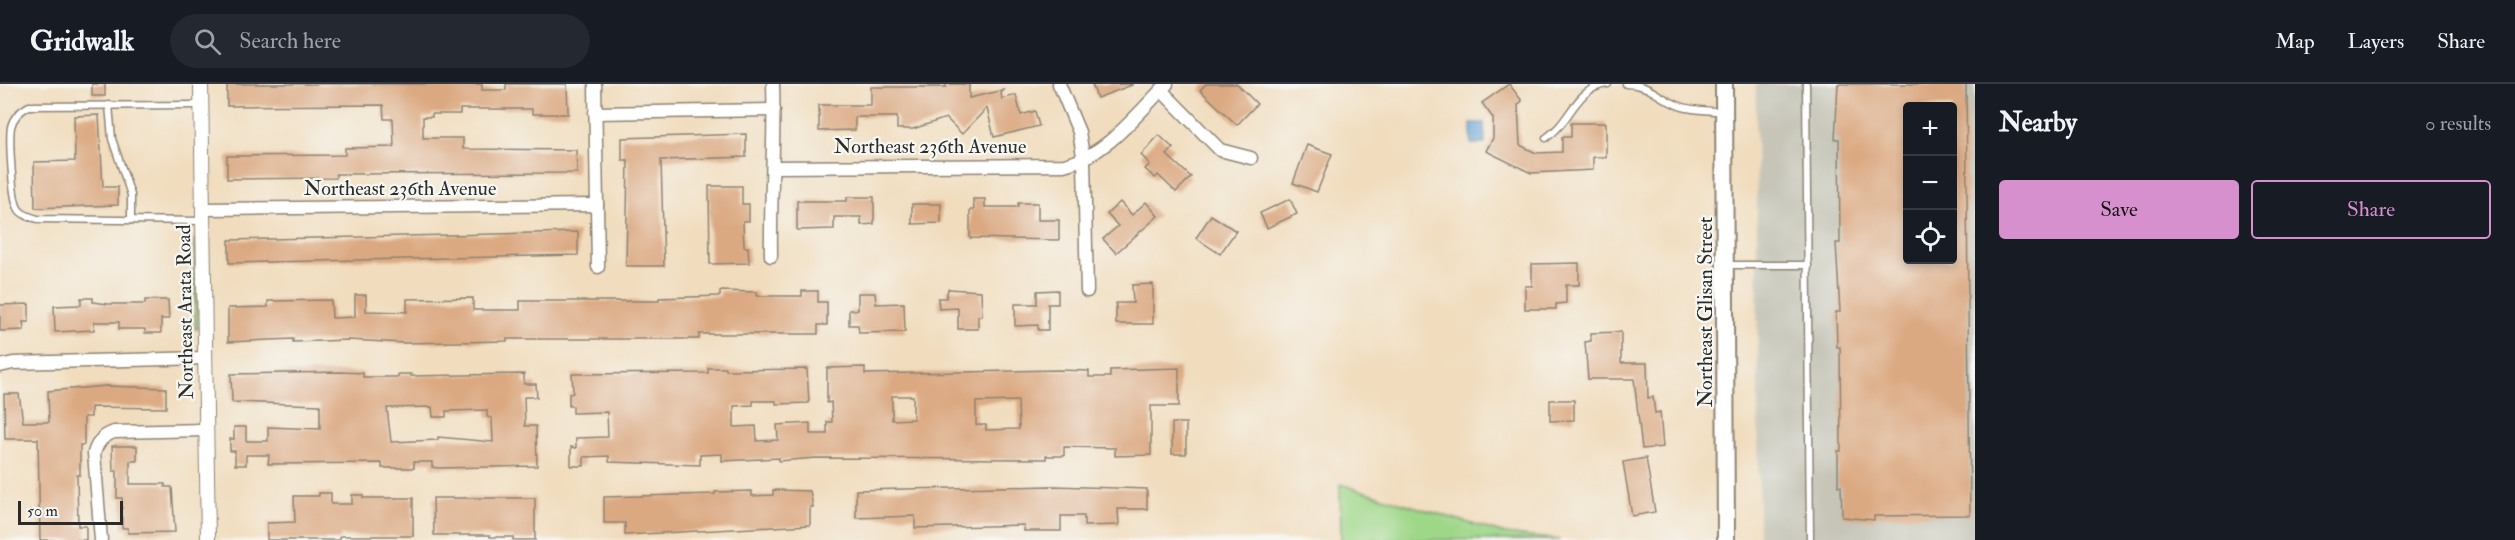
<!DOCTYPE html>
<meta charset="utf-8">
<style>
body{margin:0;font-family:"IM FELL Double Pica",serif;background:#242831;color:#f1f3f6}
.controls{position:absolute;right:18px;top:18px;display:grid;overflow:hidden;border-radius:6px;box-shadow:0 3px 9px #0003}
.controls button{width:54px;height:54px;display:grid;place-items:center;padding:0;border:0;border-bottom:2px solid #363941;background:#171b24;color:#f1f3f6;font:30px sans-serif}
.scale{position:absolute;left:18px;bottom:15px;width:105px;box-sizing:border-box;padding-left:6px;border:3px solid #2b2b2b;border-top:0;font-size:16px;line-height:21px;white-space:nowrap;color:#2b2b2b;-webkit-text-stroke:4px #f6f6f2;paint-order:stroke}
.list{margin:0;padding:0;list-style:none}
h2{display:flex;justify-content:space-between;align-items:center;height:78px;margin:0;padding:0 24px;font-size:26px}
h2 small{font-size:20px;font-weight:400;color:#9ea1a6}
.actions{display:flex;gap:12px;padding:18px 24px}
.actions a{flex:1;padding:14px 0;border:2px solid #d690ce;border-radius:6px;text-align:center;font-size:21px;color:#d690ce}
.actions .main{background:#d690ce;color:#111}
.icon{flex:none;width:33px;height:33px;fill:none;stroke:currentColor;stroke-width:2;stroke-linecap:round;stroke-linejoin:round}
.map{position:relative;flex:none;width:1975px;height:456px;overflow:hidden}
header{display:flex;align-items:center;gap:36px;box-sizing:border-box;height:84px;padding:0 30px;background:#171b24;border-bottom:2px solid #363941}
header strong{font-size:28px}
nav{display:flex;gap:33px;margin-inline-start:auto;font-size:21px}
.search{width:420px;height:54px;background:#242831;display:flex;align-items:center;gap:15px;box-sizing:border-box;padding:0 21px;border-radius:33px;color:#9ea1a6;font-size:22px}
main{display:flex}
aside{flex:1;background:#171b24}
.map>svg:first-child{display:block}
.industrial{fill:#c6c5b8;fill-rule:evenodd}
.green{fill:#9fd789;stroke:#65815a;stroke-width:1.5}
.water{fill:#61a1d4;stroke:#466680;stroke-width:1.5}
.building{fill:#dba981;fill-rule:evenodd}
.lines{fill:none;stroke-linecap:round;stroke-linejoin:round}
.service-casing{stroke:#8e8474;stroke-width:9}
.minor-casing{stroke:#8e8474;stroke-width:15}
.tertiary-casing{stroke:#8e8474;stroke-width:16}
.secondary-casing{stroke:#8e8474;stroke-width:20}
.service{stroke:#fff;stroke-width:6}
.minor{stroke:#fff;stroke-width:12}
.tertiary{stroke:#fff;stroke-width:14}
.secondary{stroke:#fff;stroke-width:16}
.labels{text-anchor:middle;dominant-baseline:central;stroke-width:4.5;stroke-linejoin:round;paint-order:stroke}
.street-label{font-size:20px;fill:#2b2b2b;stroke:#f6f6f2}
</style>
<header>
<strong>Gridwalk</strong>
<div class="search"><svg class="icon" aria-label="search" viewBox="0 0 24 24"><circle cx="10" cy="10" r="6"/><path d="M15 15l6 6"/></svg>Search here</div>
<nav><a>Map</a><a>Layers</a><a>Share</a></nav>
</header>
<main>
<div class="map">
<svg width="1975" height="456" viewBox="0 0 1975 456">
<rect width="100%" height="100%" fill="#f6f6f2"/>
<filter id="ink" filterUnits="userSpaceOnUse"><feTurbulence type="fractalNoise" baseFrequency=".0167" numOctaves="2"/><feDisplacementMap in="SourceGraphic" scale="12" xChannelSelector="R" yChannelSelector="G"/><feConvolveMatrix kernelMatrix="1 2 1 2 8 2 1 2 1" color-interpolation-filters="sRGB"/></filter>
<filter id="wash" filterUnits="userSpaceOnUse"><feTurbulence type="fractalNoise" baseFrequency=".008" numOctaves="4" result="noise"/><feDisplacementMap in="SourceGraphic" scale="24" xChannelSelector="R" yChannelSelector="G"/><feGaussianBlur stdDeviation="1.35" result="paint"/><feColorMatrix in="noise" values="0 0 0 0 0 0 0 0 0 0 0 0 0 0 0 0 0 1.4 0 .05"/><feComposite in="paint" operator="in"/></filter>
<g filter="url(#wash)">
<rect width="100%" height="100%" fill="#f1ddbe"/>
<!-- industrial -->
<path class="industrial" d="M1756,0h219v456h-216zM1908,22h44v154h-44z"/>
<!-- green -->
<g class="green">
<path d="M194,156h2l2,89h-3z"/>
<path d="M1340,400l165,50 55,6h-219z"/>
</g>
<!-- water -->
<path class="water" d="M1471,39h13l1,21h-14z"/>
<g id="blocks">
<!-- building -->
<g class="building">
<rect x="92" y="0" width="13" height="12"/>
<path d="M227,0h255v6h24v-6h61l1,30h-36v-5h-72v5h-28v3h-9v21h40v11l113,1 1,23 -241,1v4l-109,1v-23l118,-1v-7l49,-1 -1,-28h-9l-1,-14 -156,1z"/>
<path d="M946,0h23v14l35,-8 -3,3 1,6 14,-4 5,20 14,-4 4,15 -45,11 -7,-29 -25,26 -16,-16 -33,11h-16v-12h-42v13l-36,1v-26h52v-18h75z"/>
<path d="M1092,0h40v1l-35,13z"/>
<path d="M1206,0h31l20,20 -20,21 -37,-35z"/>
<path d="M1509,0l13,17 -4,4 2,40 16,8 26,-1v-15h9v-14h35v34h-13v13l-62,3 -45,-22 7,-13v-20l-11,-15z"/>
<path d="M1838,0h128l4,431 -96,1v4l-32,-3 -1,-31h-3v-35h3l-1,-104h-3l-1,-35h4l-4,-69h4l-1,-104h-4zM1908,22h45v154h-45z"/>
<path d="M99,31l4,72h15v18l-83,3 -1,-46 41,-1 -1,-45z"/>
<path d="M746,50v23l-85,3 3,106h-38l2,-106h-6v-22z"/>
<path d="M1159,51l14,13 -6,7 24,22 -15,15 -18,-17 -3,3 -10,-9 5,-5 -9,-9z"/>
<path d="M1307,61l25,9 -15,38 -24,-9z"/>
<path d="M709,102h33v18h7v17h-6l1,26h4l1,16 -39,1z"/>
<path d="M847,113h27v27l-13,1v-8h-27v12l-37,1v-29h50z"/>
<path d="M973,115h12v8h33v-4h20v17h21v20l-89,-2v-28h4z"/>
<path d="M1290,115l7,15 -30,14 -7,-15z"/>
<path d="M1120,118l12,13 14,-13 12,14 -42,37 -13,-14 15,-13 -11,-12z"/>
<path d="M912,120h29v19l-29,1z"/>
<path d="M1211,131l25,16 -16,23 -24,-16z"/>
<path d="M578,148v23l-349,8v-23z"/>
<path d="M1579,179v22h-13v18l-10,1v5h-31v-23h7v-22z"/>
<path d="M1153,200v40h-37v-21h17l-1,-18z"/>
<path d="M948,205l33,2 1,25h-4v13h-20v-21l-19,1 -1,-11h8z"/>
<path d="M1058,206v14h-10v26h-10v-5l-23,1v-22h22v-13z"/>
<path d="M720,207l37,1v4h45v-5h16v11h9v23h-9v9h-119v5h-192v2l-103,2 -55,-3 -56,2v-3l-65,3v-34l40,-1v-6l63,-1 1,18 23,-1v-22h11v16l41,1v-13l66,-1v12h47v-9h139v-3l61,-2z"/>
<path d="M858,209h17l1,11 28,-1 1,29 -46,1 -1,-8h-9v-15h9z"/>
<path d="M81,214h12v4l15,2h37v-4h23l1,19h-8v14h-16v-4h-26v-7h-25v8l-39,2 -1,-26 27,-1z"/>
<path d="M29,220v18h-6l1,8 -24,1v-26z"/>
<path d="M1621,248v31h26l1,35 5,-1 2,16 5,-1 3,35 -21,2 -8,-70h-46l-3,-37 6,-1v-8z"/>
<path d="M865,283v7l194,-4 30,1v6h21v-7l69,-2v38h-28v49l-36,1v-8l-51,-1v9h-18v3l-230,-1 -37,3v-3l-57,3v-7l-22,1v10l-91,-3v-6l-25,1v9h-13v-19l5,1v-10l32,-1 -1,-25 -34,1v-7h-4v-12l4,-1 -1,-19 136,-1v-5h18v2l81,-1 2,34 -33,1v-3h-23v4l-19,1v21l22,-1 1,15 21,-1 -1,-15 33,-2v11h17v-12h5l-1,-20 -4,1v-35zM892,312h21v23l-21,1zM1018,317l1,28 -33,1v-5h-10v-23z"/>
<path d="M340,288l23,1v4h35v-3h13v2l113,-2v10h12l1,13h-13l1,29h11l1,40 -99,2 -6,-1v-5h-18v6h-32v-5l-114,1 1,-9h-23v10h-11v-14h-5v-12h4v-12h12v14h22v-14l52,2v-24l-88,-3 -1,-28zM432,323l1,10h13v-6l41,-1v7l5,1 1,24 -55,-5v3l-47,2 -4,-34z"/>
<path d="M107,302l59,2v20l-75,-1v10h-7v28h-4v30h-3l1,51h8v14h-46l-2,-101h-33l-1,-45h15l4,28h26l-1,-31z"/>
<path d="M1550,316h24v20l-24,1z"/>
<rect x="1172" y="339" width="14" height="31"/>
<path d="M112,362h25v15h-7v23h35v3h7l3,45 -47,1v-5h-6v-30h-5v-27h-4z"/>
<path d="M1646,374l9,54 -23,4 -9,-54z"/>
<path d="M1053,402l94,3v20h-29l1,16 -35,1v-10h-23v15h-37v-6l-109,3v-12l-59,2v-28z"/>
<path d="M773,406l37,1 3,16h-3v18l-185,10v-12h-21v-26l111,-3v-2l37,-1v5l21,-1z"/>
<path d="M319,409h12v11h21v-9h11v3h50v38h-73v4h-73v-17l28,-1 -1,-26h25z"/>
<path d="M433,414h102v42h-22v-3h-23v-2h-56z"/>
</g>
</g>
</g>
<g filter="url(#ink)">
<use href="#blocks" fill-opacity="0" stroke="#8e8474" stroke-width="1.5"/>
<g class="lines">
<defs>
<g id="service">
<path d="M1626,0c23,1 28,10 47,19 15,8 34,7 51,9"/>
<path d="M1806,0l4,456"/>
<path d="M109,21l3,34 19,56v25"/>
<path d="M201,21l-172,1c-9,5 -16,11 -18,21 -2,13 1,71 7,81 3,7 13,9 20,11l165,2"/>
<path d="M1546,54c27,-18 28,-50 62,-54"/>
<path d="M1727,181h81"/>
</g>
<g id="minor">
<path d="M595,0l3,183"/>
<path d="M1059,0l20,48 5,29 3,130"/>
<path d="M1161,6l59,60 31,8"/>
<path d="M595,29l179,-3"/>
<path d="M775,83l289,-2c42,-9 73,-51 103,-81"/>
<path d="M203,125l394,-4"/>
<path d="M771,172c-1,-58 4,-114 2,-172"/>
<path d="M0,282l13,-3 192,-5"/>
<path d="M101,456l-7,-87c4,-12 9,-17 20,-21l92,-2"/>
</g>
<path id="tertiary" d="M201,0l7,456"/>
<path id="secondary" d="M1724,0l2,456"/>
</defs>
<!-- service casing -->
<use href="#service" class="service-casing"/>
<!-- minor casing -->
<use href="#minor" class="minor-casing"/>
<!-- tertiary casing -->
<use href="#tertiary" class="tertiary-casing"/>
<!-- secondary casing -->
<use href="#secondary" class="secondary-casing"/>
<!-- service -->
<use href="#service" class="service"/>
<!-- minor -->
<use href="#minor" class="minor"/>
<!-- tertiary -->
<use href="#tertiary" class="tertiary"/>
<!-- secondary -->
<use href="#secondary" class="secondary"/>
</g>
</g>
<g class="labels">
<!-- street labels -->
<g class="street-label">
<text x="930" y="62">Northeast 236th Avenue</text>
<text x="400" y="104">Northeast 236th Avenue</text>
<text transform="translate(185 228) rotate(-91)">Northeast Arata Road</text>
<text transform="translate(1705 228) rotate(-90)">Northeast Glisan Street</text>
</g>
</g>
</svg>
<div class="controls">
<button>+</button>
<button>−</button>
<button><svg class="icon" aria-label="locate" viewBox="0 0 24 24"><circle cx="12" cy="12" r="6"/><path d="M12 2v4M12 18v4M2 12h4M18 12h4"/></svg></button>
</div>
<div class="scale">50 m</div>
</div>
<aside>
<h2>Nearby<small>0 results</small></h2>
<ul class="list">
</ul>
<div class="actions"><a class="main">Save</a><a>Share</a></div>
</aside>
</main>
